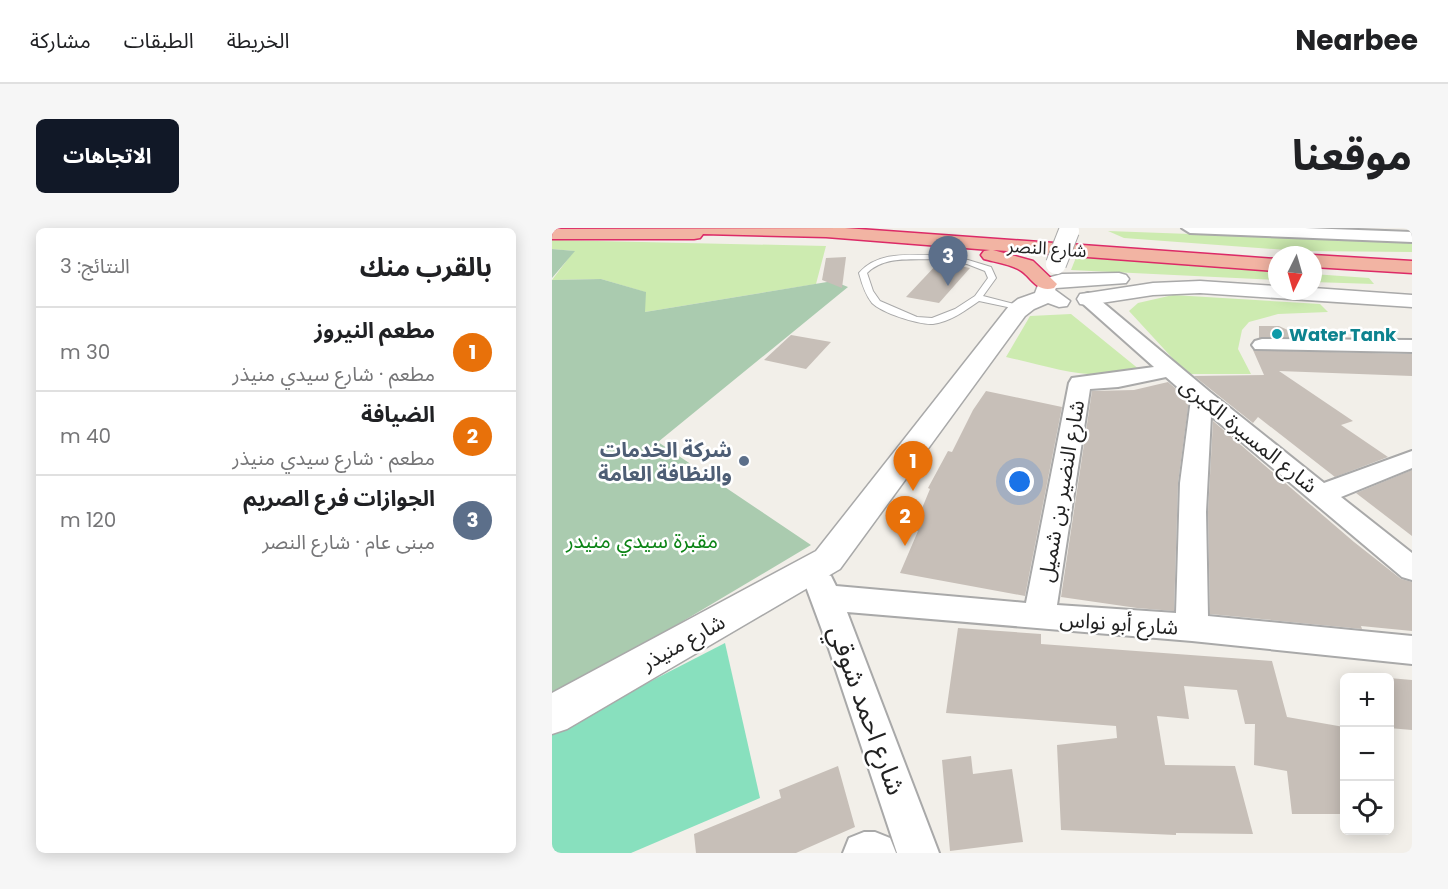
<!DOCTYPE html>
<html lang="ar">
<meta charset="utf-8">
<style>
body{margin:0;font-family:Poppins,"Noto Sans Arabic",sans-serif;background:#f6f6f6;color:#202124;direction:rtl}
.controls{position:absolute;right:18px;bottom:18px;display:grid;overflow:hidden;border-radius:9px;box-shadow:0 3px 15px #0003}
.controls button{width:54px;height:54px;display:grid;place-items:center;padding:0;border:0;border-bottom:2px solid #e0e0e0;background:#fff;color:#202124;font:30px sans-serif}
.compass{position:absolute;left:716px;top:18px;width:54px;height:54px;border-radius:50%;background:#fff;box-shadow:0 3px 15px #0003;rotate:185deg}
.you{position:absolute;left:468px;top:254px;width:21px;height:21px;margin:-15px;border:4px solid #fff;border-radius:50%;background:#1a73e8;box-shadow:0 0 0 9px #1a73e833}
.badge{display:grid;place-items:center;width:39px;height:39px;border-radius:50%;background:#111827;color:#fff;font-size:20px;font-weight:700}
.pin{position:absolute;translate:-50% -50px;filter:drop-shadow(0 2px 3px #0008)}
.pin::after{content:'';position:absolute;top:32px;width:21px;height:18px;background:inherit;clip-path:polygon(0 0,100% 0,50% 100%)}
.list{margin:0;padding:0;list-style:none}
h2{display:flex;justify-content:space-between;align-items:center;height:78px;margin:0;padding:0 24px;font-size:26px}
h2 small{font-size:20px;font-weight:400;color:#757577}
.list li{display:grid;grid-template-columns:39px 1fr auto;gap:18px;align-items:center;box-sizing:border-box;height:84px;padding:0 24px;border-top:2px solid #e0e0e0}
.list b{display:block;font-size:22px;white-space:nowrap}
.list p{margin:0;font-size:20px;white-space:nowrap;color:#757577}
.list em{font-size:20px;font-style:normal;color:#757577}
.icon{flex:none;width:33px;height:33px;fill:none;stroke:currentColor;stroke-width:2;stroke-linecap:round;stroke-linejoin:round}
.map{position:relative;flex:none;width:860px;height:625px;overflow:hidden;direction:ltr;border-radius:9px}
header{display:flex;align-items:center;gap:36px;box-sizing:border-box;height:84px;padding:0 30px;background:#fff;border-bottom:2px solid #e0e0e0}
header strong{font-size:28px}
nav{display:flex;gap:33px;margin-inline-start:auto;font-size:21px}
.intro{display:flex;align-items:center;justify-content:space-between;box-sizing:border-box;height:144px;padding:0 36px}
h1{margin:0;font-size:42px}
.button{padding:15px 27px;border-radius:9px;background:#111827;color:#fff;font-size:21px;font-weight:700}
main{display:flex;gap:36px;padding:0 36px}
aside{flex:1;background:#fff;border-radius:9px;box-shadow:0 3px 15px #0003}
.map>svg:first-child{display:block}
.grass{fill:#cdebb0}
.cemetery{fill:#aacbaf}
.pitch{fill:#88e0be}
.building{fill:#c7bfb8}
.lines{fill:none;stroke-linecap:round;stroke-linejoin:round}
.service-casing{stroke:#a9a9a9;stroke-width:2}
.minor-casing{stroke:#a9a9a9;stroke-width:4}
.tertiary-casing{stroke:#a9a9a9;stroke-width:3}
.trunk-casing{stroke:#dc2a67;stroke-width:3}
.service{fill:#fff;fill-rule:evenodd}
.minor{fill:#fff;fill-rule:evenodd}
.tertiary{fill:#fff;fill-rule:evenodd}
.trunk{fill:#f2b4a3;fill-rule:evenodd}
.tertiary-bridge-casing{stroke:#a9a9a9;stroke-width:22;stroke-linecap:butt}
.tertiary-bridge{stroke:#fff;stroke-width:20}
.culture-dot{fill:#0f9aa8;stroke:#fff;stroke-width:2}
.service-dot{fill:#5c6f8a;stroke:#fff;stroke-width:2}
.labels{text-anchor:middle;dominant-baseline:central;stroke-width:5;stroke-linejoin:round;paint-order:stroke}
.far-street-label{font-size:18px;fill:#222;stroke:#fff}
.far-culture-label{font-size:18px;font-weight:bold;fill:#0d838f;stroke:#fff;text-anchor:start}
.street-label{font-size:21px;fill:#222;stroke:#fff}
.service-label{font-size:21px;font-weight:bold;fill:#4e5e75;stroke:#fff;text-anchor:end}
.park-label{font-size:21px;fill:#0c8416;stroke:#fff}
.near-street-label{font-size:26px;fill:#222;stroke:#fff}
</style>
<header>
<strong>Nearbee</strong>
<nav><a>الخريطة</a><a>الطبقات</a><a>مشاركة</a></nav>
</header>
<div class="intro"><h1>موقعنا</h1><a class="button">الاتجاهات</a></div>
<main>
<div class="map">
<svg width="860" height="625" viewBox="0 0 860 625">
<rect width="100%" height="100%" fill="#f2efe9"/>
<!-- grass -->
<g class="grass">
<path d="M556,3l304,11v10l-112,-1 -176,-13z"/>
<path d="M0,12l274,6 -10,38 -171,28v-20l-44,-13 -49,1 22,-29 -22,-2z"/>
<path d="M525,27l200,16v9l-206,-10z"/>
<path d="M761,46l56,4 5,6 -61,-2z"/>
<path d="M621,67l147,9 8,8 -50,2 -29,8 -7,8 -4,19 13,25h-64l-58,-63 9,-8z"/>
<path d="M519,86l69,56c-51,12 -85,-2 -134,-13l24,-41z"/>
</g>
<!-- cemetery -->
<g class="cemetery">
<path d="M0,21l23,2 -23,27z"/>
<path d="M49,51l45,13 -1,20 188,-31 15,6 -190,155 153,103 -259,154v-419z"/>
</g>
<!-- pitch -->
<path class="pitch" d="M173,415l35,155 -129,55h-79v-121z"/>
<!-- building -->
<g class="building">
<path d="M294,29l-4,31 -20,-8 4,-22z"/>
<path d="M387,34l31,6 -31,35 -33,-6z"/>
<path d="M707,98h20l15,7v4l-35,1z"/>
<path d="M239,107l40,7 -25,27 -42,-9z"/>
<path d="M701,122l159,4v22l-133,-5 74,50 -12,4 47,32 -53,20 -77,-60 -5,6 -59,-47 70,-1z"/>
<path d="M616,154l21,18 -11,83 -4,128 -37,-3 -76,-11 31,-206 42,-1z"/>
<path d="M434,163l76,16 -37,189 -125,-23 18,-42 -5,-1 17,-41 -2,-1 20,-37 4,1 21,-42z"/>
<path d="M661,193l141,121 47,37 11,3v49l-51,-5 1,3 -152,-15 -2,-102z"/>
<path d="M860,242v66l-56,-43z"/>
<path d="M406,400l83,6v10l231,17 15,56 57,10v87h-52l-5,-43 -33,-6 1,-41h-10l-8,-34 -53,-4 5,33 -32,-3 8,49 70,1 18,68 -77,-1v2l-115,-5 -4,-85 60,-7 -1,-12 -170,-13z"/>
<path d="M837,450l23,2v50l-23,-2z"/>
<path d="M419,528l2,18 39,-5 11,73 -73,9 -8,-91z"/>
<path d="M286,538l17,61 -59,26h-100l-2,-19 87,-36 -2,-8z"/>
</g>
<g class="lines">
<defs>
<path id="service" d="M380,27l36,5 23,7 5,11 -13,18 43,11 -4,3 -43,-9c-13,9 -29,21 -46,23 -14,1 -51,-11 -61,-21 -7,-9 -10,-19 -13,-30 18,-21 48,-18 73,-18zM380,31l35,5 18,7 3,7 -13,18 -20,13 -23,9 -15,-1 -37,-16 -7,-10 -6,-18c17,-17 43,-13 65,-14z"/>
<g id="minor">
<path d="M630,0h123l107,4v10l-222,-9z"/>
<path d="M536,65l6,2 116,97 114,91 88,-32v17l-71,29 71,56v27l-10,-3 -191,-161 -5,96 2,104 204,20v28l-220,-23 -345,-29 92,241h-42l-68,-204 -24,-65 4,-8 11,-4 11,4 5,10 190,17 43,-220 3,-5 82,-11 -72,-64 -3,-4 3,-4zM614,149l25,22 -11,84 -4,130 -119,-8 33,-216 28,-2z"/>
<path d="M710,111l150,1v12l-157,-3 -3,-4 3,-4z"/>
<path d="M312,604h11l15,6 6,15h-53l6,-15z"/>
</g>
<g id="tertiary">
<path d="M567,45l7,2 3,4 -3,4 -70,5 -1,2 15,11 -3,5 -8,1 -11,-4 -14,6 -9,7 -185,253 -273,160 -15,5v-41l264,-142 193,-245 9,-7 17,-6 5,-13 22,-6z"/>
<path d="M648,53l77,5v5h36v-3l99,7v12l-212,-14 -47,2 -65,10 -8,-1 -3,-5 3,-5 8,-1 65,-10z"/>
</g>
<g id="trunk">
<path d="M293,0l432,31v12l-284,-21 40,11 24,23 -3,4c-19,5 -22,-12 -36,-19 -10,-5 -23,-7 -34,-10l-3,-4 3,-4 6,-1 -164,-13 -123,-3 -3,4 -6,1h-142v-10z"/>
<path d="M761,27l99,6v12l-99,-6z"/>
</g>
</defs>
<!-- service casing -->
<use href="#service" class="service-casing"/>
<!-- minor casing -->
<use href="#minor" class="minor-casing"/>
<!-- tertiary casing -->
<use href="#tertiary" class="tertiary-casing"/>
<!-- trunk casing -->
<use href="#trunk" class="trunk-casing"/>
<!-- service -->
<use href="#service" class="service"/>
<!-- minor -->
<use href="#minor" class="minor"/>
<!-- tertiary -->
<use href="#tertiary" class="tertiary"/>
<!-- trunk -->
<use href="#trunk" class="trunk"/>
<defs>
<path id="tertiary-bridge" d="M504,36l13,-33"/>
</defs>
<!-- tertiary-bridge casing -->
<use href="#tertiary-bridge" class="tertiary-bridge-casing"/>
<!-- tertiary-bridge -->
<use href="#tertiary-bridge" class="tertiary-bridge"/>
</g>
<!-- markers -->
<circle class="culture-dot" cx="725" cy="106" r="6"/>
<circle class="service-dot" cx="192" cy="233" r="6"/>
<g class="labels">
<!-- far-street labels -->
<g class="far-street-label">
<text transform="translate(495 20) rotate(4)">شارع النصر</text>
</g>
<!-- far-culture labels -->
<g class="far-culture-label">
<text x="737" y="106">Water Tank</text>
</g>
<!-- street labels -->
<g class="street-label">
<text transform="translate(697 207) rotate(39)">شارع المسيرة الكبرى</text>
<text transform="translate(509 263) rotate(-80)">شارع النضير بن شميل</text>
<text transform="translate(567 395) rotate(4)">شارع أبو نواس</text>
<text transform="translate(131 414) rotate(-29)">شارع منيذر</text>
</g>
<!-- service labels -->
<g class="service-label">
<text x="180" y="221">شركة الخدمات<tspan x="180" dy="24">والنظافة العامة</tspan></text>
</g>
<!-- park labels -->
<g class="park-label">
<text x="90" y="312">مقبرة سيدي منيدر</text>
</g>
<!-- near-street labels -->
<g class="near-street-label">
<text transform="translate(315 482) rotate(70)">شارع احمد شوقي</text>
</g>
</g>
</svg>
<div class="controls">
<button>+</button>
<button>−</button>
<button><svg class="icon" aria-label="locate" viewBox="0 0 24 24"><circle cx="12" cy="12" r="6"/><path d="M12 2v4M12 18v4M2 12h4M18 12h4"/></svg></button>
</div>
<svg class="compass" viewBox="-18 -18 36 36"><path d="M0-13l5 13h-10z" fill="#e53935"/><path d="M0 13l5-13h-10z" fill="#757577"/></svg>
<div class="you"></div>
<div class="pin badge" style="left:361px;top:263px;background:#e8710a">1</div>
<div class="pin badge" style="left:353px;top:318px;background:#e8710a">2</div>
<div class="pin badge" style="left:396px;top:58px;background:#5c6f8a">3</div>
</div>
<aside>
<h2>بالقرب منك<small>النتائج: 3</small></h2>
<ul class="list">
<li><span class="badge" style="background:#e8710a">1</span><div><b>مطعم النيروز</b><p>مطعم · شارع سيدي منيذر</p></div><em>30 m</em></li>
<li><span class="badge" style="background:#e8710a">2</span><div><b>الضيافة</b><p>مطعم · شارع سيدي منيذر</p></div><em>40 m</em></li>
<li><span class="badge" style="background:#5c6f8a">3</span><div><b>الجوازات فرع الصريم</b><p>مبنى عام · شارع النصر</p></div><em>120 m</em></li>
</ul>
</aside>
</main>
